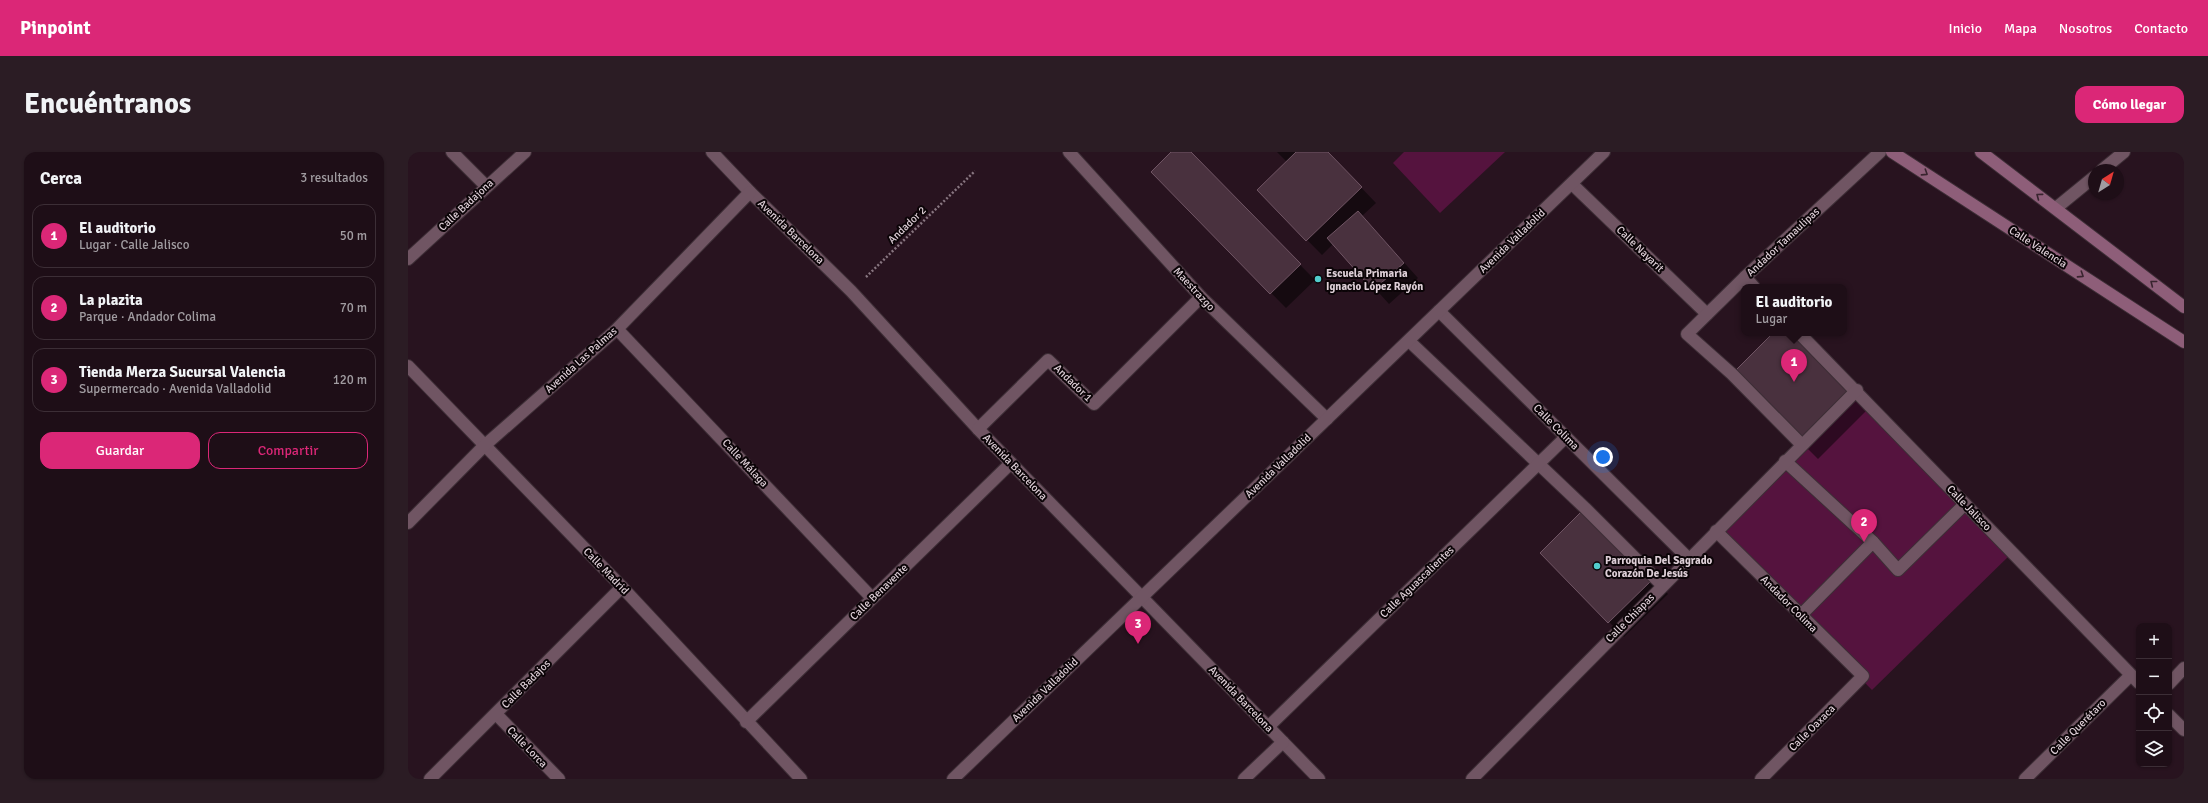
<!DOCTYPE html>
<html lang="es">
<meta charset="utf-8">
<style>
body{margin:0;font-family:Signika,sans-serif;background:#2b1c24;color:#f1f3f6}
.controls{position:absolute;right:12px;bottom:12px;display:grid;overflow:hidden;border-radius:8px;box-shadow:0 1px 3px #0004}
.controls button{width:36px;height:36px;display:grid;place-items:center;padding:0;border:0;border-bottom:1px solid #3c2e36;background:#1e0e17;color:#f1f3f6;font:20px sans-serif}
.compass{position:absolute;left:1680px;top:12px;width:36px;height:36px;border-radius:50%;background:#1e0e17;box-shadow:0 1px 3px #0004;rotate:37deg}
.you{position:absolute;left:1195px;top:305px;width:14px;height:14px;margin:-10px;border:3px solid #fff;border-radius:50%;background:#1a73e8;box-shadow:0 0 0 6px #1a73e833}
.badge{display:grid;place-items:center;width:26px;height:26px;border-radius:50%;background:#db2777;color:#fff;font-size:13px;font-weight:700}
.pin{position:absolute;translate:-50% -33px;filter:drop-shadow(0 1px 2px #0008)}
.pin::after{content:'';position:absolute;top:21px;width:14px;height:12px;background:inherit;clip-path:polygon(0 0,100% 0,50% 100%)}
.popup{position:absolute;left:1333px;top:132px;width:106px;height:52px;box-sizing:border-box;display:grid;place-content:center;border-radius:8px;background:#1e0e17;filter:drop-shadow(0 1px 3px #0005);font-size:13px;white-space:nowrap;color:#a19ca1}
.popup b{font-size:15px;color:#f1f3f6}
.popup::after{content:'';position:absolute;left:50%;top:100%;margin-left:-8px;border:8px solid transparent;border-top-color:#1e0e17}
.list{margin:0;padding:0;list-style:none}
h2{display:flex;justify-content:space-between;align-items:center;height:52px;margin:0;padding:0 16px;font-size:17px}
h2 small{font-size:13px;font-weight:400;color:#a19ca1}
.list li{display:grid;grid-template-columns:26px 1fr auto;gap:12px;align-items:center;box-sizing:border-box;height:64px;margin:0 8px 8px;padding:0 8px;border:1px solid #3c2e36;border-radius:12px}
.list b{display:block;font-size:15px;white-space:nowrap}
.list p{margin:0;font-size:13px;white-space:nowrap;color:#a19ca1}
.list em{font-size:13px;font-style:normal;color:#a19ca1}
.actions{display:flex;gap:8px;padding:12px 16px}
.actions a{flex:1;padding:9px 0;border:1px solid #db2777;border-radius:12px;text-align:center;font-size:14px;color:#db2777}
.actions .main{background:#db2777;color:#fff}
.icon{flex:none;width:22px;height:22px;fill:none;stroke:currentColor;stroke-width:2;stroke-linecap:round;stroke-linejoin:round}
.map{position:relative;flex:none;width:1776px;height:627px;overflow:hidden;border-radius:12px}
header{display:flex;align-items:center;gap:24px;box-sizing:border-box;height:56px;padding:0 20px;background:#db2777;color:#fff}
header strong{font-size:19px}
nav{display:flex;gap:22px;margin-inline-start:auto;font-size:14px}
.intro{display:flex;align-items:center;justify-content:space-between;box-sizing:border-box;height:96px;padding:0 24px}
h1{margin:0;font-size:28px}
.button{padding:10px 18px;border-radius:12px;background:#db2777;color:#fff;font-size:14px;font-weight:700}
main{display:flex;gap:24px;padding:0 24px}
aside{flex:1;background:#1e0e17;border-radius:12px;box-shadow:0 1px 3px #0004}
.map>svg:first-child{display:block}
.green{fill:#55133e}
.shadow{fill:#0007}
.building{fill:#49313e;stroke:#705564}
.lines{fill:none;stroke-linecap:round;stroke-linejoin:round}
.street-casing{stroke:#3d2e36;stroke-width:14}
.secondary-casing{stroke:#3d2e36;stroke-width:14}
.path{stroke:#887680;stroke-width:2.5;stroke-dasharray:2 2;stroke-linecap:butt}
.street{stroke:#705563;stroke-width:12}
.secondary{stroke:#8e5e79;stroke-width:12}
.oneway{stroke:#39242f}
.poi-dot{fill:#52cdcd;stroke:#0b0407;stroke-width:1.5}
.labels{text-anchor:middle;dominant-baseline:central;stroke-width:4;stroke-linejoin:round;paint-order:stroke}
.street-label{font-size:11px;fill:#ddced6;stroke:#0b0407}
.poi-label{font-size:11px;font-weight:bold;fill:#ddced6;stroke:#0b0407;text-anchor:start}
</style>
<header>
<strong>Pinpoint</strong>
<nav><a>Inicio</a><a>Mapa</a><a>Nosotros</a><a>Contacto</a></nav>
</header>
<div class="intro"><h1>Encuéntranos</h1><a class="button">Cómo llegar</a></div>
<main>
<aside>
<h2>Cerca<small>3 resultados</small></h2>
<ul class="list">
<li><span class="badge">1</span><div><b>El auditorio</b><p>Lugar · Calle Jalisco</p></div><em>50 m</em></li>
<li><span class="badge">2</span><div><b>La plazita</b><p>Parque · Andador Colima</p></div><em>70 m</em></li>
<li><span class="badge">3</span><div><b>Tienda Merza Sucursal Valencia</b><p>Supermercado · Avenida Valladolid</p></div><em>120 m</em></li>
</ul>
<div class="actions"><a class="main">Guardar</a><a>Compartir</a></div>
</aside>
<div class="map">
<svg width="1776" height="627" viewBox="0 0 1776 627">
<rect width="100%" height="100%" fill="#28131f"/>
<!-- green -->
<g class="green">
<path d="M996,0h101l-65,61 -47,-50z"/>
<path d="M1449,238l155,163 -140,137 -156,-159z"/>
</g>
<!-- shadow -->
<g class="shadow">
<path d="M765,0h16l126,128 -29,28 -134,-136z"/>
<path d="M869,0h50l49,51 -14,13 56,62 -29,26 -55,-61 -12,12 -64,-65 29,-28z"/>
<path d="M1366,181l97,73 -53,53 -85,-85z"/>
<path d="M1177,358l83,84 -44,43 -83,-84z"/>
</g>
<!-- building -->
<g class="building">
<path d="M763,0h20l110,112 -31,30 -119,-122z"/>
<path d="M888,0h32l34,35 -56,54 -49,-51z"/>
<path d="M950,59l46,52 -31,27 -46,-52z"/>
<path d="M1365,181h26l58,57 -55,55 -70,-71z"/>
<path d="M1177,356l69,70 -46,45 -68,-70z"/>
</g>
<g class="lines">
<defs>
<g id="street">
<path d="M44,0l34,34"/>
<path d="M304,0l38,40 101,99 127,138 341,350"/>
<path d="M661,0l132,145 126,122"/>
<path d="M1694,18l22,-18"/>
<path d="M1164,32l135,130"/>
<path d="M1648,56l38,-31"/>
<path d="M0,107l117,-107"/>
<path d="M1337,125l9,10"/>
<path d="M1031,159l250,248"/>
<path d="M209,177l255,269"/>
<path d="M1391,181l340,350"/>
<path d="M1001,189l176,167 77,77"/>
<path d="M0,214l214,221 179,192"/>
<path d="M570,277l70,-69 46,44 107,-107"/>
<path d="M1394,293l-70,-71 -45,-40 58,-57 135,-125"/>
<path d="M1377,309l88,81"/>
<path d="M0,371l76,-77 133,-117 133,-137"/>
<path d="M1308,379l147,145 -102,103"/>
<path d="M1393,463l72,-73 25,28 67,-66"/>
<path d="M1761,532l15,-16"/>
<path d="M88,562l63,65"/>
<path d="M1761,563l15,15"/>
<path d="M338,570l265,-259"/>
<path d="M860,575l298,-290"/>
<path d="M22,627l192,-192"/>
<path d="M545,627l651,-627"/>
<path d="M836,627l39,-37"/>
<path d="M1064,627l385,-389"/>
<path d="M1617,627l106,-104"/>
</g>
<g id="secondary">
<path d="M1484,0l292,190"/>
<path d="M1573,0l203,155"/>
</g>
</defs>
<!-- street casing -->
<use href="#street" class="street-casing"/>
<!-- secondary casing -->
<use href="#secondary" class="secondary-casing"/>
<!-- path -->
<path class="path" d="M458,125l109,-106"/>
<!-- street -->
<use href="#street" class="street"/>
<!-- secondary -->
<use href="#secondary" class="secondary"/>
</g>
<!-- one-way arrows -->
<defs><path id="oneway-chevron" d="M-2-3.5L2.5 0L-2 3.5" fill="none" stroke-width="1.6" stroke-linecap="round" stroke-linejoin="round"/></defs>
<g class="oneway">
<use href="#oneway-chevron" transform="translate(1517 21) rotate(33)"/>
<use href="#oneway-chevron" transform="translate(1631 44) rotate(-143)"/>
<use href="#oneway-chevron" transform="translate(1673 123) rotate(33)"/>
<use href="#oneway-chevron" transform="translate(1745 131) rotate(-142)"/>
</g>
<!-- markers -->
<g class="poi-dot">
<circle cx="910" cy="127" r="4"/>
<circle cx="1189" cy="414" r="4"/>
</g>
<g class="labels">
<!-- street labels -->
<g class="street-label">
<text transform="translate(58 53) rotate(-43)">Calle Badajona</text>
<text transform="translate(499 73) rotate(-44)">Andador 2</text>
<text transform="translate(383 80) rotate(44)">Avenida Barcelona</text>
<text transform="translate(1104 89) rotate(-44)">Avenida Valladolid</text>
<text transform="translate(1375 90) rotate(-43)">Andador Tamaulipas</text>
<text transform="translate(1630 95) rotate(33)">Calle Valencia</text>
<text transform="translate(1232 97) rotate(44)">Calle Nayarit</text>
<text transform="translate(786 137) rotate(47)">Maestrazgo</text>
<text transform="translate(173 208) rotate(-42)">Avenida Las Palmas</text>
<text transform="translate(665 231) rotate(44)">Andador 1</text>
<text transform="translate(1148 275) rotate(45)">Calle Colima</text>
<text transform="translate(337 311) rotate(47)">Calle Málaga</text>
<text transform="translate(870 314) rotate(-44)">Avenida Valladolid</text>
<text transform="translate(607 315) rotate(46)">Avenida Barcelona</text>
<text transform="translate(1561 356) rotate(46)">Calle Jalisco</text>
<text transform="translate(198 419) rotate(46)">Calle Madrid</text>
<text transform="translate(1009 430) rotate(-44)">Calle Aguascalientes</text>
<text transform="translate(471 440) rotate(-44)">Calle Benavente</text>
<text transform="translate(1381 452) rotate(45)">Andador Colima</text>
<text transform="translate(1222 466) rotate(-45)">Calle Chiapas</text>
<text transform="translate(118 532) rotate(-45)">Calle Badajos</text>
<text transform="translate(637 538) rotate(-44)">Avenida Valladolid</text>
<text transform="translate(833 547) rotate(46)">Avenida Barcelona</text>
<text transform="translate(1670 575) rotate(-45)">Calle Querétaro</text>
<text transform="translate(1404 576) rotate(-45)">Calle Oaxaca</text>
<text transform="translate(119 595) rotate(46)">Calle Lorca</text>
</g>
<!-- poi labels -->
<g class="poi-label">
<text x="918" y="121">Escuela Primaria<tspan x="918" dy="13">Ignacio López Rayón</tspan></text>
<text x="1197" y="408">Parroquia Del Sagrado<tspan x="1197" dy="13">Corazón De Jesús</tspan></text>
</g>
</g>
</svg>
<div class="controls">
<button>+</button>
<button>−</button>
<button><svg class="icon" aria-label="locate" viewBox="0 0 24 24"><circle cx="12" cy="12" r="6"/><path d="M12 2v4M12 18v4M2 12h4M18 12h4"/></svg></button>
<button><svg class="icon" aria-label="layers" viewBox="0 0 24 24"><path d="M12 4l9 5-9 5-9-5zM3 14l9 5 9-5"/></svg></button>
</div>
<svg class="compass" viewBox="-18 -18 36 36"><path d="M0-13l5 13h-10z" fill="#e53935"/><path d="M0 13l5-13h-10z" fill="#a19ca1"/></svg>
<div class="you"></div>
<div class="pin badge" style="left:1386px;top:230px">1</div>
<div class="popup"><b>El auditorio</b>Lugar</div>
<div class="pin badge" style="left:1456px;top:390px">2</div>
<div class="pin badge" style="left:730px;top:492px">3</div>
</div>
</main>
